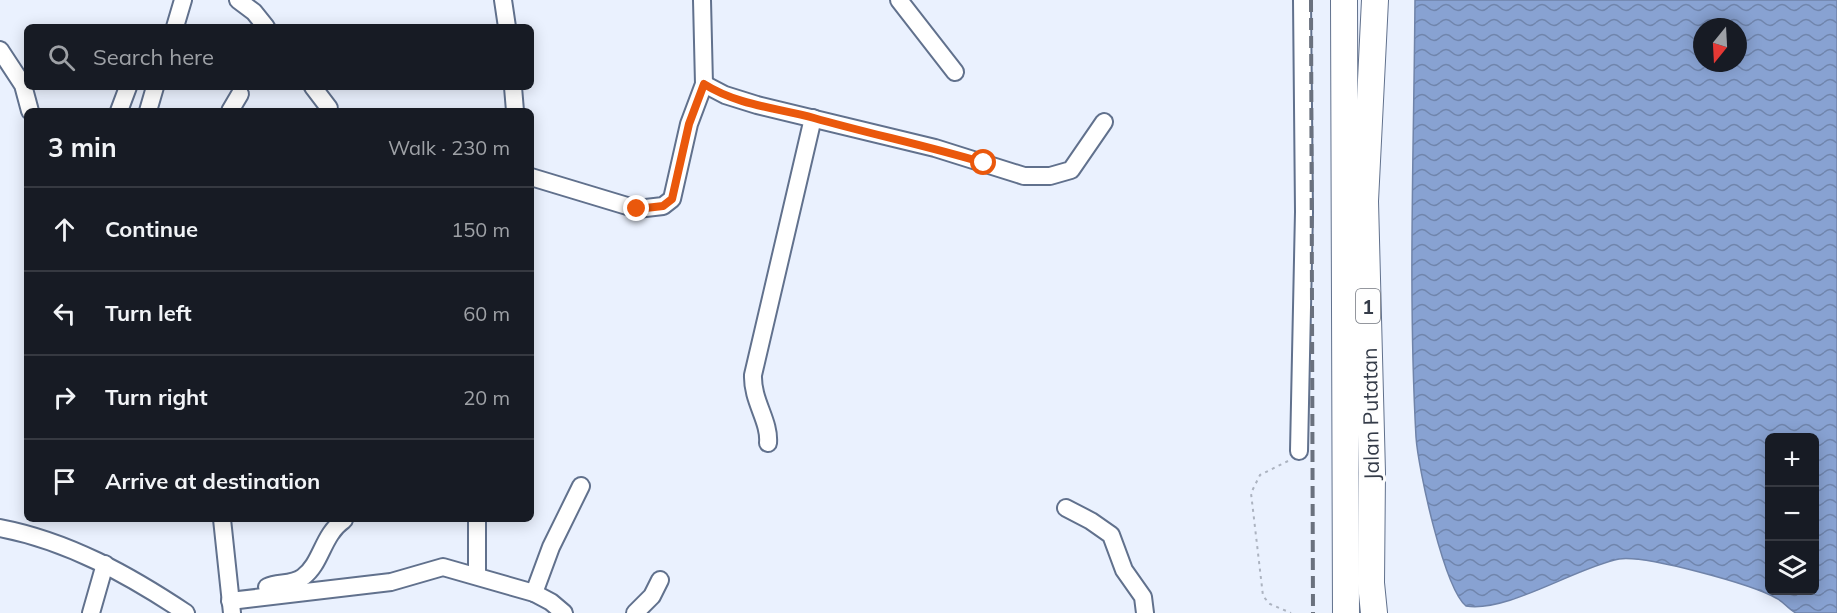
<!DOCTYPE html>
<meta charset="utf-8">
<style>
body{margin:0;font-family:Mulish,sans-serif;background:#20242c;color:#f1f3f6}
.controls{position:absolute;right:18px;bottom:18px;display:grid;overflow:hidden;border-radius:9px;box-shadow:0 3px 15px #0003}
.controls button{width:54px;height:54px;display:grid;place-items:center;padding:0;border:0;border-bottom:2px solid #363941;background:#171b24;color:#f1f3f6;font:30px sans-serif}
.compass{position:absolute;left:1693px;top:18px;width:54px;height:54px;border-radius:50%;background:#171b24;box-shadow:0 3px 15px #0003;rotate:198deg}
.stop{position:absolute;width:18px;height:18px;margin:-14px;border:4px solid #ea580c;border-radius:50%;background:#fff}
.stop.end{background:#ea580c;border-color:#fff;box-shadow:0 2px 6px #0008}
.list{margin:0;padding:0;list-style:none}
h2{display:flex;justify-content:space-between;align-items:center;height:78px;margin:0;padding:0 24px;font-size:26px}
h2 small{font-size:20px;font-weight:400;color:#9ea1a6}
.list li{display:grid;grid-template-columns:39px 1fr auto;gap:18px;align-items:center;box-sizing:border-box;height:84px;padding:0 24px;border-top:2px solid #363941}
.list b{display:block;font-size:22px;white-space:nowrap}
.list em{font-size:20px;font-style:normal;color:#9ea1a6}
.icon{flex:none;width:33px;height:33px;fill:none;stroke:currentColor;stroke-width:2;stroke-linecap:round;stroke-linejoin:round}
.map{position:relative;flex:none;width:1837px;height:613px;overflow:hidden}
.search{position:absolute;background:#171b24;box-shadow:0 3px 15px #0003;left:24px;top:24px;width:510px;height:66px;display:flex;align-items:center;gap:15px;box-sizing:border-box;padding:0 21px;border-radius:9px;color:#9ea1a6;font-size:22px}
.panel{position:absolute;background:#171b24;box-shadow:0 3px 15px #0003;left:24px;top:108px;width:510px;height:414px;border-radius:9px}
.map>svg:first-child{display:block}
.water{fill:url(#water-waves);stroke:#6f83a9;stroke-width:1.5;fill-rule:evenodd}
.lines{fill:none;stroke-linecap:round;stroke-linejoin:round}
.minor-casing{stroke:#61718d;stroke-width:20}
.highway-casing{stroke:#61718d;stroke-width:28}
.path{stroke:#acb3c0;stroke-width:2;stroke-dasharray:3 4.5;stroke-linecap:butt}
.minor{stroke:#fff;stroke-width:16}
.highway{stroke:#fff;stroke-width:26}
.rail{stroke:#6a717e;stroke-width:4;stroke-dasharray:12 6;stroke-linecap:butt}
.route{stroke:#ea580c;stroke-width:8}
.labels{text-anchor:middle;dominant-baseline:central;stroke-width:6;stroke-linejoin:round;paint-order:stroke}
.shield{fill:#fefefe;stroke:#71767f;stroke-width:1.5}
.shield-label{font-size:20px;font-weight:bold;fill:#343b48}
.street-label{font-size:21px;fill:#343b48;stroke:#fefefe}
</style>
<div class="map">
<svg width="1837" height="613" viewBox="0 0 1837 613">
<defs>
<pattern id="water-waves" width="16" height="10" patternUnits="userSpaceOnUse" patternTransform="scale(1.5)"><rect width="16" height="10" fill="#88a2d2"/><path d="M0 5q4-4 8 0t8 0" fill="none" stroke="#7085ac"/></pattern>
</defs>
<rect width="100%" height="100%" fill="#eaf1fe"/>
<!-- water -->
<path class="water" d="M1415,0h422v613c-11,0 -30,0 -41,0 -7,-3 -13,-12 -20,-15 -25,-14 -130,-43 -157,-39 -42,8 -112,54 -153,47 -22,-18 -48,-138 -50,-169 -8,-145 -2,-292 -1,-437zM1702,27h36v36h-36zM1770,438h44v152h-44z"/>
<g class="lines">
<defs>
<g id="minor">
<path d="M238,0l16,12 12,15"/>
<path d="M503,0l4,27"/>
<path d="M899,0l56,72"/>
<path d="M175,27l8,-27"/>
<path d="M0,50l23,35 7,26"/>
<path d="M704,84l21,11 32,10 178,43 89,28h26l21,-6 33,-48"/>
<path d="M313,87l16,21"/>
<path d="M513,87l2,24"/>
<path d="M119,111l9,-24"/>
<path d="M148,111l7,-24"/>
<path d="M230,111l10,-17"/>
<path d="M531,177l106,32 26,-3 9,-7 17,-75 15,-40 -2,-84"/>
<path d="M768,443c2,-22 -16,-42 -15,-68l60,-257"/>
<path d="M1299,451l5,-239 -2,-212"/>
<path d="M1066,508l25,13 20,14 13,35 19,27 2,16"/>
<path d="M222,519l10,94"/>
<path d="M477,519v56"/>
<path d="M0,528c68,13 129,47 186,85"/>
<path d="M267,587c11,-5 26,-2 36,-10 19,-14 19,-42 41,-57"/>
<path d="M534,593l17,-46 30,-61"/>
<path d="M230,601l161,-19 52,-15 91,26 17,9 13,11"/>
<path d="M91,613l14,-49"/>
<path d="M635,613l17,-17 8,-16"/>
</g>
<g id="highway">
<path d="M1344,0l2,613"/>
<path d="M1374,613l-3,-30 1,-110 -7,-272 10,-201"/>
</g>
</defs>
<!-- minor casing -->
<use href="#minor" class="minor-casing"/>
<!-- highway casing -->
<use href="#highway" class="highway-casing"/>
<!-- path -->
<path class="path" d="M1288,461l-28,14 -9,18 12,103 7,8 21,9"/>
<!-- minor -->
<use href="#minor" class="minor"/>
<!-- highway -->
<use href="#highway" class="highway"/>
<!-- rail -->
<path class="rail" d="M1311,0l2,613"/>
</g>
<g class="lines">
<!-- route -->
<path class="route" d="M637,209l26,-3 9,-7 17,-75 15,-40c33,21 73,24 110,34 56,16 114,28 170,45"/>
</g>
<g class="labels">
<!-- shield labels -->
<rect class="shield" x="1356" y="289" width="24" height="34" rx="4.5"/>
<g class="shield-label">
<text x="1368" y="306">1</text>
</g>
<!-- street labels -->
<g class="street-label">
<text transform="translate(1370 414) rotate(-91)">Jalan Putatan</text>
</g>
</g>
</svg>
<div class="controls">
<button>+</button>
<button>−</button>
<button><svg class="icon" aria-label="layers" viewBox="0 0 24 24"><path d="M12 4l9 5-9 5-9-5zM3 14l9 5 9-5"/></svg></button>
</div>
<svg class="compass" viewBox="-18 -18 36 36"><path d="M0-13l5 13h-10z" fill="#e53935"/><path d="M0 13l5-13h-10z" fill="#9ea1a6"/></svg>
<div class="stop" style="left:984px;top:163px"></div>
<div class="stop end" style="left:637px;top:209px"></div>
<div class="search"><svg class="icon" aria-label="search" viewBox="0 0 24 24"><circle cx="10" cy="10" r="6"/><path d="M15 15l6 6"/></svg>Search here</div>
<section class="panel">
<h2>3 min<small>Walk · 230 m</small></h2>
<ul class="list">
<li><svg class="icon" aria-label="ahead" viewBox="0 0 24 24"><path d="M12 20V5M6 11l6-6 6 6"/></svg><div><b>Continue</b></div><em>150 m</em></li>
<li><svg class="icon" aria-label="left" viewBox="0 0 24 24"><path d="M17 20v-9H6M10 6l-5 5 5 5"/></svg><div><b>Turn left</b></div><em>60 m</em></li>
<li><svg class="icon" aria-label="right" viewBox="0 0 24 24"><path d="M7 20v-9h11M14 6l5 5-5 5"/></svg><div><b>Turn right</b></div><em>20 m</em></li>
<li><svg class="icon" aria-label="arrive" viewBox="0 0 24 24"><path d="M6 21V4h12l-3 4 3 4H6"/></svg><div><b>Arrive at destination</b></div></li>
</ul>
</section>
</div>
